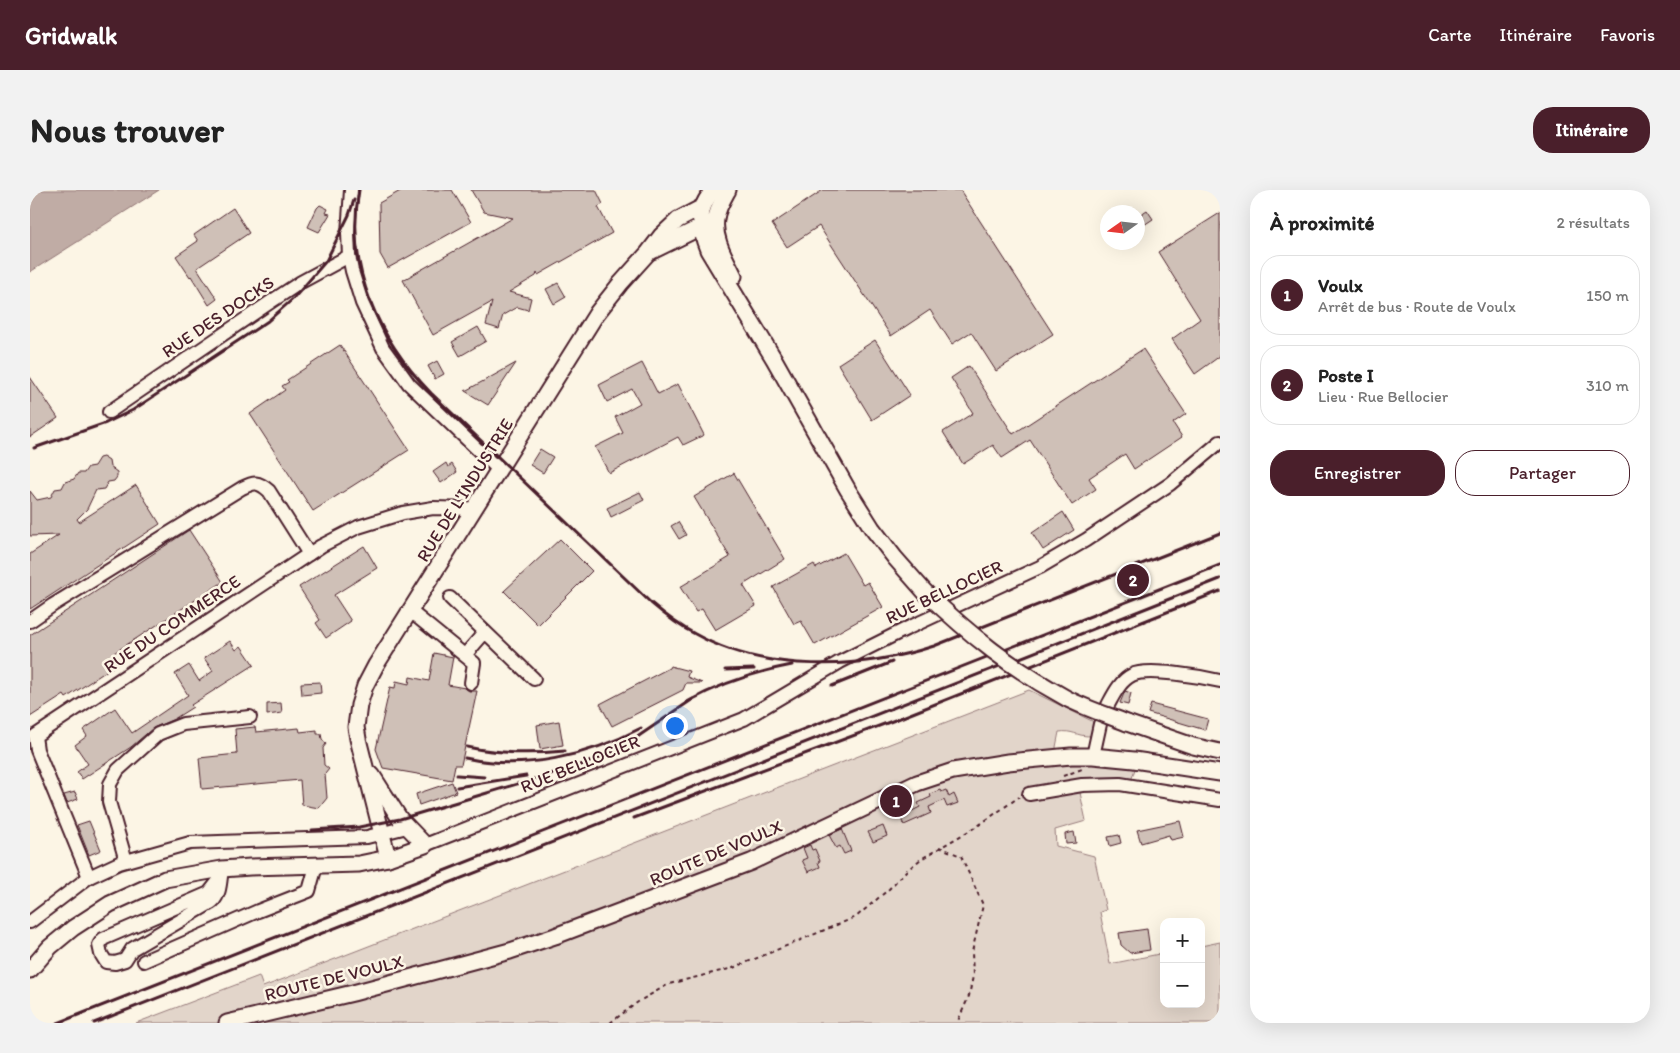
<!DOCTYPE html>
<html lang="fr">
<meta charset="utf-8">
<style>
body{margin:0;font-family:Itim,sans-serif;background:#f2f2f2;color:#222}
.controls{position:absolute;right:15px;bottom:15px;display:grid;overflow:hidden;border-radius:10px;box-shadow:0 5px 20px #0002}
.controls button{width:45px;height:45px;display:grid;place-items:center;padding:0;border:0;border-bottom:1px solid #e0e0e0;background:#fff;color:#222;font:25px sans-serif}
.compass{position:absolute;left:1070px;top:15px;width:45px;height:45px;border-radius:50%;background:#fff;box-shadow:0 5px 20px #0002;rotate:256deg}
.you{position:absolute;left:644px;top:535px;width:18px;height:18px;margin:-12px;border:4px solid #fff;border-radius:50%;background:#1a73e8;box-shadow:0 0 0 8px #1a73e833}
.badge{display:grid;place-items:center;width:32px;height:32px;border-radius:50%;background:#4a1f2b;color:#fff;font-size:16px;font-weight:700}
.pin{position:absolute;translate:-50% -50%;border:2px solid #fff;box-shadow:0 1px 5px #0006}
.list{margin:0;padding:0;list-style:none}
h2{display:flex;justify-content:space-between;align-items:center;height:65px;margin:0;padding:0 20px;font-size:21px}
h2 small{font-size:16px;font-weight:400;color:#767676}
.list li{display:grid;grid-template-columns:32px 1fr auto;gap:15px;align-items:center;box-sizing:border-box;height:80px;margin:0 10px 10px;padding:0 10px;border:1px solid #e0e0e0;border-radius:20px}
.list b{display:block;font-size:19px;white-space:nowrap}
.list p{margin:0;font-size:16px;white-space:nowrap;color:#767676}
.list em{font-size:16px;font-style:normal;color:#767676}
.actions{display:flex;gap:10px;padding:15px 20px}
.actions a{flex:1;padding:11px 0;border:1px solid #4a1f2b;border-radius:20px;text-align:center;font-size:18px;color:#4a1f2b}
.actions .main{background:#4a1f2b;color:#fff}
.map{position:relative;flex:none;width:1190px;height:833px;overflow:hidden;border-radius:20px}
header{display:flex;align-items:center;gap:30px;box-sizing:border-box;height:70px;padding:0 25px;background:#4a1f2b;color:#fff}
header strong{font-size:24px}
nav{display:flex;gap:28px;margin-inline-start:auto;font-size:18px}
.intro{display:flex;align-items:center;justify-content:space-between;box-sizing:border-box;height:120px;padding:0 30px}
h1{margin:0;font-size:35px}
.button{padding:12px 22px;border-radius:20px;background:#4a1f2b;color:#fff;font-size:18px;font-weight:700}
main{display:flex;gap:30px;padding:0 30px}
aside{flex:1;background:#fff;border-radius:20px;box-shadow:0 5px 20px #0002}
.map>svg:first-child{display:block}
.green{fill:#e2d5ca;stroke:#967a7a}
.water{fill:#c0aca5;stroke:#917474}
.building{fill:#cfc0b7;stroke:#4a1f2b}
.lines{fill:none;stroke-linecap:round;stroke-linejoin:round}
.minor-casing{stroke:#4a1f2b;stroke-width:16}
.major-casing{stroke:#4a1f2b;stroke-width:19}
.path{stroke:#4a1f2b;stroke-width:2;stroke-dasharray:4 4;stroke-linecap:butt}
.minor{stroke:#fcf5e5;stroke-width:12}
.major{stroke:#fcf5e5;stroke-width:15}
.rail{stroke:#4a1f2b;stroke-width:3}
.major-bridge-casing{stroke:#4a1f2b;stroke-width:19;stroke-linecap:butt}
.major-bridge{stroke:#fcf5e5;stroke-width:15}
.labels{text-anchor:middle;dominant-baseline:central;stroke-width:5;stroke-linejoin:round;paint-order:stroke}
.street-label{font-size:18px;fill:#4a1f2b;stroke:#fcf5e5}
</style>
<header>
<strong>Gridwalk</strong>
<nav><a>Carte</a><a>Itinéraire</a><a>Favoris</a></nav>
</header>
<div class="intro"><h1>Nous trouver</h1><a class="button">Itinéraire</a></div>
<main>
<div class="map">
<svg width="1190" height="833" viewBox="0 0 1190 833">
<rect width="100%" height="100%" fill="#fcf5e5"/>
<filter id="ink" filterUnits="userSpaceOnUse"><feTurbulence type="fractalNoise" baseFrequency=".02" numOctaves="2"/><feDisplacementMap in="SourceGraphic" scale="10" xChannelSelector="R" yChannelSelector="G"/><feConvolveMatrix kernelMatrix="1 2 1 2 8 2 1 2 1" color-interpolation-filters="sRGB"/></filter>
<g filter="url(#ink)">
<!-- green -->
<path class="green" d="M999,500l67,33 -4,10 -3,3c-12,0 -17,-6 -30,-4l-3,15 5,18 36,-1 38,5 -4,12 -53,2 8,38 -31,9 1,16 38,10 12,54 -6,2 10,52 54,-11v51h37v-58l19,-4v81h-1084l123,-47 4,11z"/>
<!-- water -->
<path class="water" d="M0,0h129l-129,82z"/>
<!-- building -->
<g class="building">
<path d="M372,0h50l19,32 -83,46 -8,-14 -1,-51z"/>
<path d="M441,0h125l7,14 -5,3 14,26 -74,42 -1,-2 -1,3 -27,16 22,6 -3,12 -11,-3 -14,8 -4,14 -13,-4 6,-23 -59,33 -30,-55 110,-62 -29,-6z"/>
<path d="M793,0h137l93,144 -57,37 -25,-39 -19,12 -22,-34 -39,26 -72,-110 -32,21 -15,-23z"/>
<path d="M290,15l8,4 -2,4 4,1 -11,18 -11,-5 9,-19z"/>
<path d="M203,18l16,25 -52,35 20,31 -8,6 -18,-29 -1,1 -14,-21 22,-15 -4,-6z"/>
<path d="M1117,20l6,9 -15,10v-13z"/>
<path d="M1190,23v143l-25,18 -23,-35 28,-20 -42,-67z"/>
<path d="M528,93l8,14 -12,7 -8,-15z"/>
<path d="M448,137l8,14 -26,15 -8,-14z"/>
<path d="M845,150l35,55 -38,25 -34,-56z"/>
<path d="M310,155l69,105 -96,61 -63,-97 35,-24 -3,-4 7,-4 -2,-2z"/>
<path d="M1113,159l43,65 -13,9 9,14 -48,32 -9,-15 -36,24 7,11 -24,16 -42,-65 -28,18 -9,-13 -30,19 -20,-32 30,-19 -22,-35 18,-12 44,68z"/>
<path d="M407,171l7,13 -9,5 -7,-13z"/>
<path d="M486,173l-28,42 -23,-14 26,-14z"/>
<path d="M612,173l16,31 20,-10 26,51 -21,10 -5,-8 -69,36 -14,-26 28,-14 -8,-16 25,-14 -8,-14 -25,13 -8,-17z"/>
<path d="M0,187l28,41 -28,19z"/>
<path d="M510,259l13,8 -10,16 -13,-8z"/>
<path d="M73,267l6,4 1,6 7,5v5l-3,4 -6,1 -4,7 -8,1 -9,19 -10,10 2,3 57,-37 24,39 -130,85v-55l29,-19 -29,1v-45l7,9 14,-3 4,-8 7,-1 3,-6 9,-3 4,-6h6l4,-6 6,-1 5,-8z"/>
<path d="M416,273l2,4 4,-3 5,8 -16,11 -8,-11z"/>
<path d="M704,283l51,86 -42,26 13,21 -41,24 -13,-21 -6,3 -16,-25 50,-30 -36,-60z"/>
<path d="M610,302l4,8 -33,17 -4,-9z"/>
<path d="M1033,322l11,18 -31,20 -11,-17z"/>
<path d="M648,332l8,13 -7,4 -8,-13z"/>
<path d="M159,340l34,52 -109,71 6,9 -54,36 -2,-3 -34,22v-82z"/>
<path d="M530,349l32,32 -54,54 -34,-34z"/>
<path d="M334,356l13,22 -43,27 17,26 -25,17 -10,-15 4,-3 -21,-33z"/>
<path d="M814,363l19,32 5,-3 15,25 -68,38 -14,-24 -7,3 -21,-37 41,-23 2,4z"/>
<path d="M200,451l6,9 5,-4 13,19 -63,40 2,2 -19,12 -21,9 -22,19 -49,32 -5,-7 11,-8 -13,-19 12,-9 -4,-6 32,-22 17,25 56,-38 -13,-21 14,-9 10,16 14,-10 -9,-13z"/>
<path d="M404,463l19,4 -5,28 17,3 4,3h8l-16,74h-6l-3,15 -69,-12 -7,-19 14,-62 5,1 1,-7 13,3 1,-7 19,4z"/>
<path d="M640,476l19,5 -2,6 15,6h-16l-3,7 -71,36 -12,-22 69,-36z"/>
<path d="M290,492l1,11 -19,2 -1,-12z"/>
<path d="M1095,501l6,2 -3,12 -8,-2z"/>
<path d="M251,513l1,10 -15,2v-11z"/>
<path d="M1121,514l57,15 -3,11 -57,-17z"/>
<path d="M529,531l4,24 -23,4 -3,-24z"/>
<path d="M225,537l1,5 43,-4 1,4 17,-2v4h4l1,5 4,5 -3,4 1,17 5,4 -4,5 2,24 -8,10 -17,-3 -2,-25 -98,9 -3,-31 38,-4 -2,-25z"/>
<path d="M422,592l4,10 -37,13 -3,-11z"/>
<path d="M910,600l1,2 5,-2 3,7 5,-3 4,9 -11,4 -3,-7 -15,7 2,6 -27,12 -4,-8 20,-10 -2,-4 13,-6 -1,-3z"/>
<path d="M45,602l3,7 -11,4 -3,-8z"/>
<path d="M59,631l12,29 -12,5 -12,-30z"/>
<path d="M1150,631l4,16 -13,3 -2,-5 -28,8 -4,-13z"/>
<path d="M853,636l4,10 -14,6 -5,-10z"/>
<path d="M812,639l9,22 -7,3 -4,-8 -4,2 -7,-13z"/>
<path d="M1044,642l2,11 -10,1 -1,-10z"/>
<path d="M1089,645l2,8 -11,3 -2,-9z"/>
<path d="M780,655l2,5 3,-1 5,12 -2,1 2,5 -12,5 -6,-12 5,-2 -4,-10z"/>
<path d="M1117,739l3,21 -20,3 -9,-8 -2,-12z"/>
</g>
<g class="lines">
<defs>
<g id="minor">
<path d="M321,0l-3,43 1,23 3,15 10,32 21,45 26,36 90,86"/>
<path d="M79,222l163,-111 29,-19 48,-26"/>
<path d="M420,408l84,81"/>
<path d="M380,421l64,52 -3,20"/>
<path d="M0,431l23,-16 189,-117c12,-6 16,-7 27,3l40,63"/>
<path d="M435,465l20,-23"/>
<path d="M1078,515c6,-11 12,-24 24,-30 15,-8 70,2 88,6"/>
<path d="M1063,566l7,-32"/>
<path d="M999,604l53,-9 38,-1 100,16"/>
<path d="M395,655l319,-126 96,-57 66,-33 134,-62 46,-27 84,-56 50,-42"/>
<path d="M96,671l-17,-59 1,-18 8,-14 40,-36 25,-10 67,-7"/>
<path d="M59,687l-52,-127 -2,-14 286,-190 37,-19 45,-14 30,-5 41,1"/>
<path d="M190,689l-11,14 -106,46 -4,6 2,9 5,8 9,1 10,-3 7,-11 80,-47c9,-8 8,-22 10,-33"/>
<path d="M0,732l59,-45 30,-14 71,-20 177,-6 40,-10"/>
<path d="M114,771l114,-50 51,-20 7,-25"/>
</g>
<g id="major">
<path d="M684,0c-18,18 -15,38 -6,60l66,109 74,131 24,38 23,30 30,34"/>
<path d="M698,0c-5,9 -11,19 -12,29 -3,20 10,40 18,57"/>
<path d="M622,61l57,-28"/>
<path d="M1097,533l66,23 27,6"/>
<path d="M358,668l-30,-119 -2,-12 3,-22 6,-19 11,-21 221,-352 23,-29 28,-31 13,-17 17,-16 23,-12"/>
<path d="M0,780l20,-23 23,-19 37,-24 55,-25 57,-10 28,-2 109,-3 29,-6 37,-13 -25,-26 -28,-44"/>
<path d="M197,833l126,-30 157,-42 45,-15 196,-74 166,-79 36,-12 55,-9 63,-6h22l41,4 86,13"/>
</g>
</defs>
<!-- minor casing -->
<use href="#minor" class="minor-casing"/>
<!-- major casing -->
<use href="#major" class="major-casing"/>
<!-- path -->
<g class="path">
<path d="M1033,586l19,-7"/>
<path d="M909,657l22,9 22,49 -11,47 1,24 -4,20 -12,27"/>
<path d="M580,833l28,-21 31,-18 64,-16 123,-51 33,-28 17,-18 15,-12 58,-34 40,-28"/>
</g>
<!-- minor -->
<use href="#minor" class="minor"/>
<!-- major -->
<use href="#major" class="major"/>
<!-- rail -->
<g class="rail">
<path d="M329,0c-14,77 19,149 72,203l220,210c14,12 28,23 44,31 69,39 165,36 239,12l286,-113"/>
<path d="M4,258l72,-25 27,-13 135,-89 26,-23 32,-37 23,-46 5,-15"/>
<path d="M695,480l29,-1"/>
<path d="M802,496l60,-24"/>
<path d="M657,512c33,-18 67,-30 105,-37"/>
<path d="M437,557c32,7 65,7 98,4"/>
<path d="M435,568c59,13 123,-2 176,-30"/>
<path d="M427,585l27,2"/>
<path d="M427,597l69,-11"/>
<path d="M604,628l261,-98 325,-129"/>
<path d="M282,640l47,-3 41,-8 184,-55 24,-9 22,-13 63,-43"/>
<path d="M28,833l1162,-458"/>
<path d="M64,833l1126,-444"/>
</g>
<defs>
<path id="major-bridge" d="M895,402c45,43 86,76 141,106 19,10 41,17 61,25"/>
</defs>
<!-- major-bridge casing -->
<use href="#major-bridge" class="major-bridge-casing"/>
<!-- major-bridge -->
<use href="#major-bridge" class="major-bridge"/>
</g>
</g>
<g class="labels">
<!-- street labels -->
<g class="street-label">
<text transform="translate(188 127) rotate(-34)">RUE DES DOCKS</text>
<text transform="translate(435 300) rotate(-58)">RUE DE L'INDUSTRIE</text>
<text transform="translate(914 402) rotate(-25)">RUE BELLOCIER</text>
<text transform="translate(142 434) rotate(-34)">RUE DU COMMERCE</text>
<text transform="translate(550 574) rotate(-22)">RUE BELLOCIER</text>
<text transform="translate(686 663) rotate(-23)">ROUTE DE VOULX</text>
<text transform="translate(304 788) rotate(-14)">ROUTE DE VOULX</text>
</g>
</g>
</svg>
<div class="controls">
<button>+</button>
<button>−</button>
</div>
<svg class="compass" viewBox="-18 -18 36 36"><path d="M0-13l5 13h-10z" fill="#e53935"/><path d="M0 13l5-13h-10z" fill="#767676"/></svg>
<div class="you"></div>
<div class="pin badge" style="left:866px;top:611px">1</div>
<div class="pin badge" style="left:1103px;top:390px">2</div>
</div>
<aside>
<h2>À proximité<small>2 résultats</small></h2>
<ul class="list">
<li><span class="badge">1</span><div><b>Voulx</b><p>Arrêt de bus · Route de Voulx</p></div><em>150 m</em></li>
<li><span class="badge">2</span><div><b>Poste I</b><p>Lieu · Rue Bellocier</p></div><em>310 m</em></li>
</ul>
<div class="actions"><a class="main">Enregistrer</a><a>Partager</a></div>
</aside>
</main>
